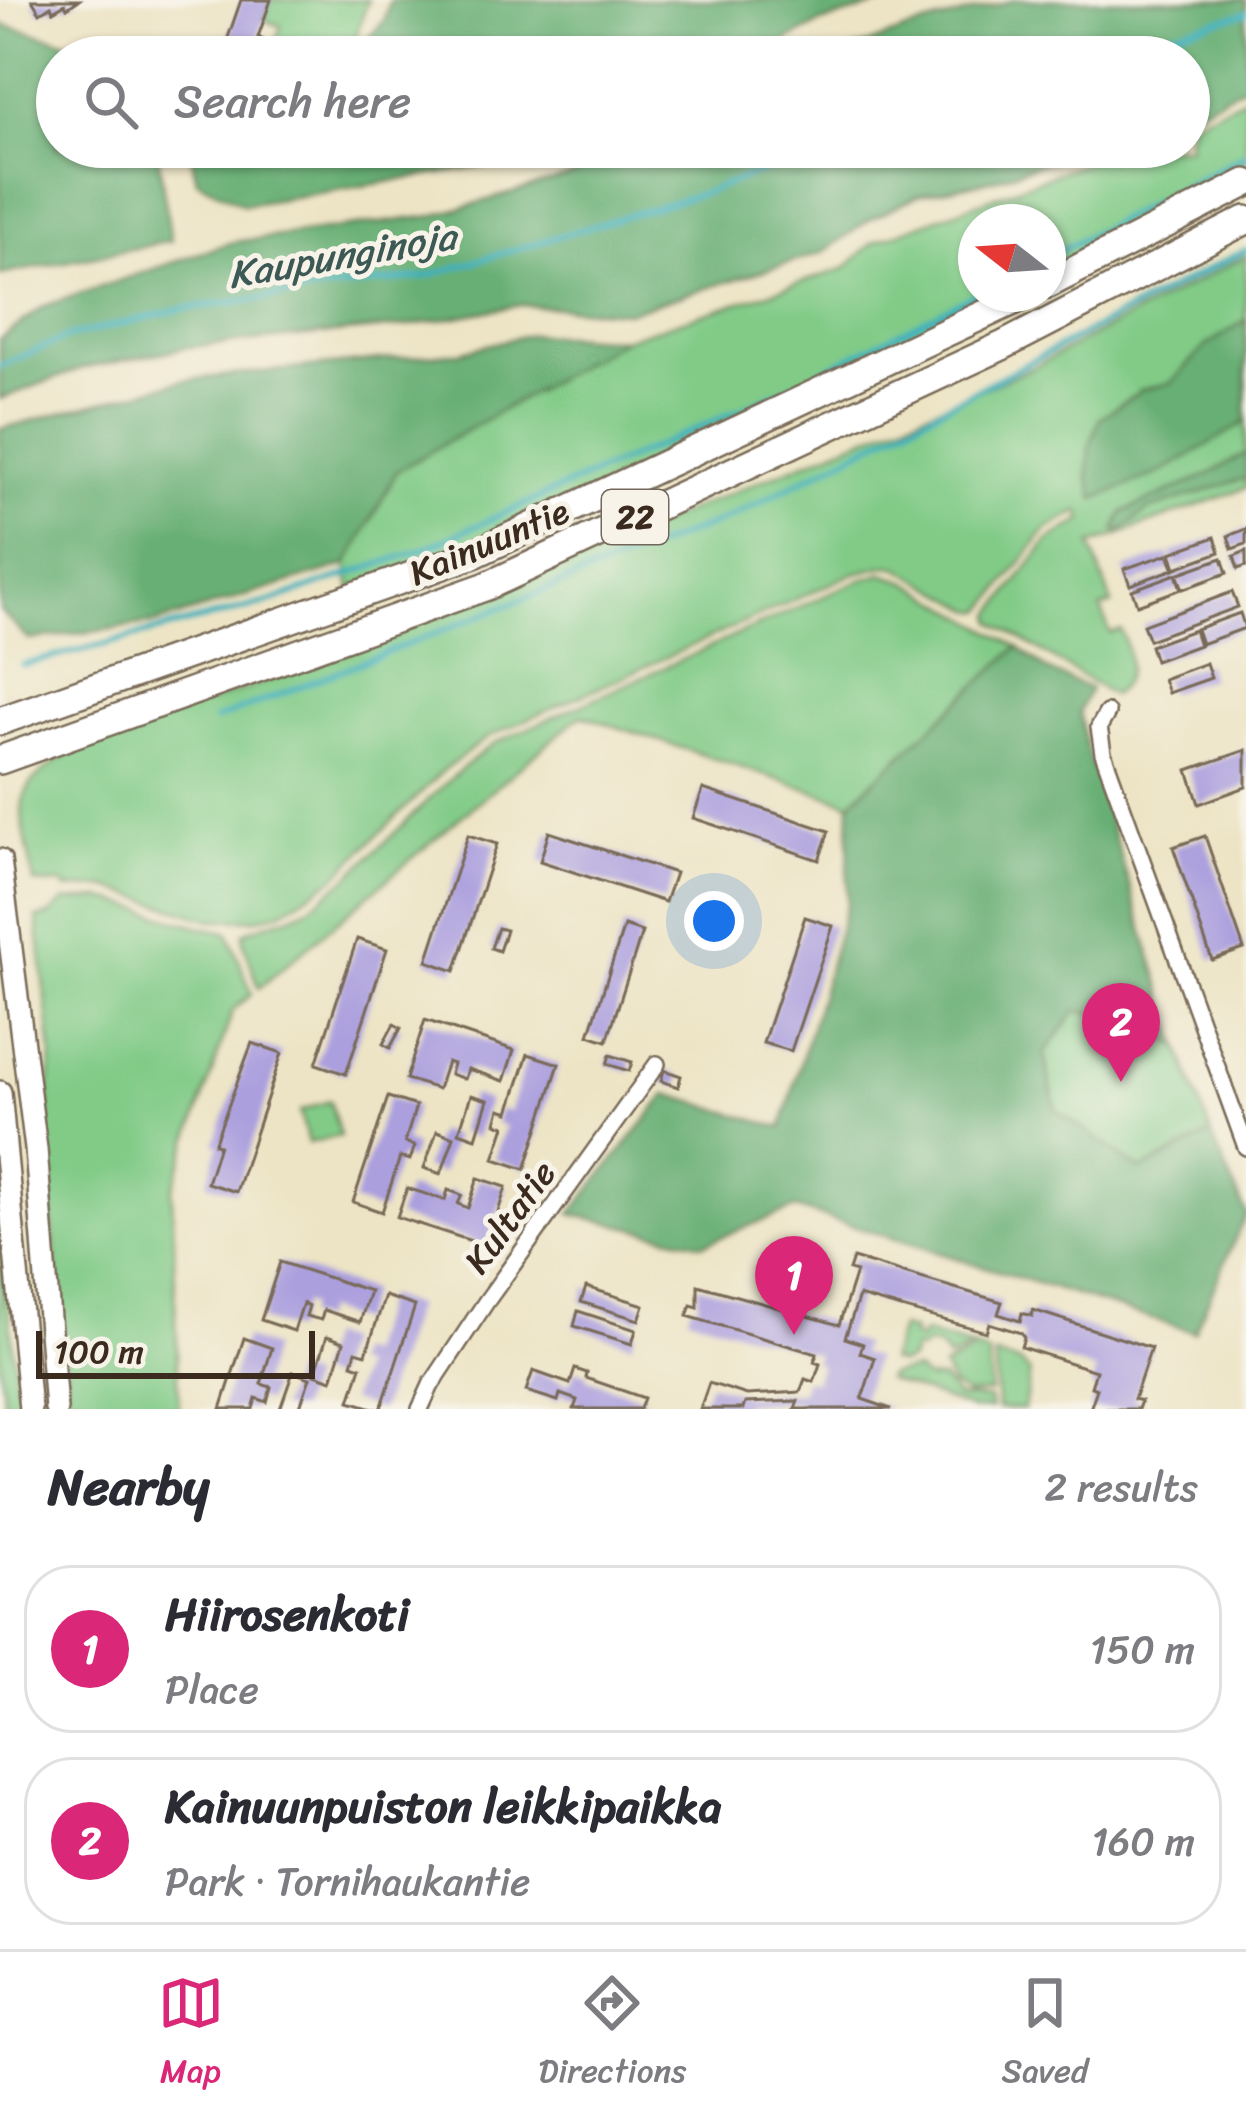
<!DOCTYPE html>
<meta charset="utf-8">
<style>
body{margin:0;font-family:Sriracha,sans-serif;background:#f7f7f7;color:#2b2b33}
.compass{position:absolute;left:958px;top:204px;width:108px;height:108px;border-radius:50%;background:#fff;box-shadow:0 3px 9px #0004;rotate:287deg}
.scale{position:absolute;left:36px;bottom:30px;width:279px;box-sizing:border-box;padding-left:12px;border:6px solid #3b2a1e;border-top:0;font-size:33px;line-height:42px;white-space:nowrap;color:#3b2a1e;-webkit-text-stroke:9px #f7f3e8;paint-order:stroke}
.you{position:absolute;left:714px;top:921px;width:42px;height:42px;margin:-30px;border:9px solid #fff;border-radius:50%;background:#1a73e8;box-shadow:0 0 0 18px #1a73e833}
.badge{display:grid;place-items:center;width:78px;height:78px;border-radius:50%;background:#db2777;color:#fff;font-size:39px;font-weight:700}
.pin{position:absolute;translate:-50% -99px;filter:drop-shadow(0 3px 6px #0008)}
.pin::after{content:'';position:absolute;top:63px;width:42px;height:36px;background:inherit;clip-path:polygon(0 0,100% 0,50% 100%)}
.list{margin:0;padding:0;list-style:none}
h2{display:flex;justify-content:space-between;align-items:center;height:156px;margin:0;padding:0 48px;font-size:51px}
h2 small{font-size:39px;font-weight:400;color:#7c7c81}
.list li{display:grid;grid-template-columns:78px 1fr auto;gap:36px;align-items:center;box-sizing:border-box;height:168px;margin:0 24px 24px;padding:0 24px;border:3px solid #e1e1e2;border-radius:48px}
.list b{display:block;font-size:45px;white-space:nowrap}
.list p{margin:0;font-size:39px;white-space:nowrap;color:#7c7c81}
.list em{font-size:39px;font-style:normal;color:#7c7c81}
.icon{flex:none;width:66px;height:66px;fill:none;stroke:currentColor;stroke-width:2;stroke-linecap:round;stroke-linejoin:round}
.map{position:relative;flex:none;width:1246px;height:1409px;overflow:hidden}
.search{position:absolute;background:#fff;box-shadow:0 3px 9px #0004;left:36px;right:36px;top:36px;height:132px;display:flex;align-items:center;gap:30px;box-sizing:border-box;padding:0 42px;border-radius:66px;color:#7c7c81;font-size:45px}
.sheet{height:540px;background:#fff}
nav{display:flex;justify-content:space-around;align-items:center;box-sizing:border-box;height:168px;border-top:3px solid #e1e1e2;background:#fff;font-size:33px;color:#7c7c81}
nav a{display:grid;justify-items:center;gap:6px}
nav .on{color:#db2777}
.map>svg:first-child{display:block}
.green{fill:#81cb87;stroke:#5e7a52;stroke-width:3}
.forest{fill:#68af74;stroke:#526c49;stroke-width:3}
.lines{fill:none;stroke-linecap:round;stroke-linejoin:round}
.stream{stroke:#41b1bb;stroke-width:6}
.building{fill:#ab9fde}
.street-casing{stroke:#796b58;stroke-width:20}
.secondary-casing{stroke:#796b58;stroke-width:26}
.highway-casing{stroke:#796b58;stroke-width:32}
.street{stroke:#fff;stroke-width:15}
.secondary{stroke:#fff;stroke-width:21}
.highway{stroke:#fff;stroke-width:27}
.labels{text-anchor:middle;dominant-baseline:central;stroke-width:10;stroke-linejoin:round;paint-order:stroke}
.shield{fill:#f7f3e8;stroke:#73665b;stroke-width:3}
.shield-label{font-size:33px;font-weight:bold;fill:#3b2a1e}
.street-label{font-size:36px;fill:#3b2a1e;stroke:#f7f3e8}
.water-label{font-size:39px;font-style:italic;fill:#3d5955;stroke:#f7f3e8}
</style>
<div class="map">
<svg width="1246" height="1409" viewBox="0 0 1246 1409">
<rect width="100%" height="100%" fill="#f7f3e8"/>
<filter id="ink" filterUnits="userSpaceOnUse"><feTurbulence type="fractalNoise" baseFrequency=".00833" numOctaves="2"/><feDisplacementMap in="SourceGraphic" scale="24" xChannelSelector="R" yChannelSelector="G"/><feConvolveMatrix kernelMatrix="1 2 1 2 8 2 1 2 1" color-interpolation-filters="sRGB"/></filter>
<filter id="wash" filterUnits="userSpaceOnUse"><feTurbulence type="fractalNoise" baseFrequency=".004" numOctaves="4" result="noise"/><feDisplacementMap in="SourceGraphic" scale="48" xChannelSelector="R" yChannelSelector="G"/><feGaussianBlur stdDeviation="2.7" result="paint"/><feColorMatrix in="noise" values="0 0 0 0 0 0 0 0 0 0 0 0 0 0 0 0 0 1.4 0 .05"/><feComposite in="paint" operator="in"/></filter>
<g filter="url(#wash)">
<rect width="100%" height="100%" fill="#ede4c5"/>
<!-- green -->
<g class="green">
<path d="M271,0h97l-19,57h-79l11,-31 -17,-6z"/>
<path d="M1246,97v76l-198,103v-54h-72v72h36l-474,223 -187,72 -4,-24 50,-94 227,-132 220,-70 30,-27 252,-95h63v-24z"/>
<path d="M1246,256v232l-155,57 21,59 -11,4 9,25 11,-3c9,25 15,46 -9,65l-118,-73 -1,-8 55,-73 35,-21 -3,-9 -34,19 -62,81h-8l-79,-44 -12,-1 -30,7 -367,164 -44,33 -111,109 -53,33 -24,7 -44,1 -107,-33 -39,2 -2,-5 -30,-1c-12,-75 -32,-90 41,-133l278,-100 677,-281z"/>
<path d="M882,574l26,8 110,65 -168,156 -269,-88 -322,273 -15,-44v-11c22,-12 47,-13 68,-28 66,-46 115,-113 181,-161l365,-163z"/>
<path d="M103,899c42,9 81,27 125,33l24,62 -19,16 -61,181 7,218h-110l-24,-265 7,-91 -15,-135 13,-3 14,-14z"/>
<path d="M1076,1011l54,8 50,29 31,86 -70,36 -85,-60 -12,-56z"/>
<path d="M330,1101l10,35 -32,7 -8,-32z"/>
<path d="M0,1227l19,182h-14l-5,-43z"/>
<path d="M900,1328l13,3 -1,6 8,3 3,-7 50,15 -25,11 -8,-11 -13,-3 -7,6 -6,-2 -4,11 -10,4 -11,-3z"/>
<path d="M977,1350l12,5 1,37 -23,3 -15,-9 -9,-19z"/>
<path d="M995,1356l27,8 8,9 -6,36h-27z"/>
<path d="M915,1370l12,9h15l15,18 32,2 2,10h-19l-86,-30 2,-4z"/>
</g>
<!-- forest -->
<g class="forest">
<path d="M390,0h506l-75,23 -65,34h-405l33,-36z"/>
<path d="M1015,0h231v85l-57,29v-57h-355l73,-27z"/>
<path d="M0,24l126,33h-69v90h100l14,94 -171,34z"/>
<path d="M189,147h357l-28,14 -274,44 -47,-24z"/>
<path d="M642,147h447l-98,33 -72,15 -50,25 -47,33 -195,59 -106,-7 -113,21 -219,21 -108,22 -81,30v-60l44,-33 189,-64 200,-26 137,-40z"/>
<path d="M1246,320v102l-84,50 -67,27 -7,-23 2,-31 10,-27 42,-28 29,-7 35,-37z"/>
<path d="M531,334l93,5 -227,132 -50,94 -190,58 -128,17 -29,-29v-182l185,-49 274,-28z"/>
<path d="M1246,453v25l-98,32 -28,22 -5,-2 8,-18 83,-36z"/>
<path d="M1018,647l29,23 43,19 -11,22 6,32 95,305 -50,-29 -54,-8 -32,43 12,56 85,60 70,-36 35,80 -52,118 -399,-124 -92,36 -132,-30 96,-120 115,34 65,-225 3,-100z"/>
</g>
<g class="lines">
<!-- stream -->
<g class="stream">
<path d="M1078,57l168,-44"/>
<path d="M1048,257l198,-103"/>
<path d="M0,366l68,-29 114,-28 242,-32 285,-86 121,-44"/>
<path d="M23,665l240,-61 158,-54 366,-161 189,-95"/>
<path d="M215,720l516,-203 515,-267"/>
</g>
</g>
<g id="blocks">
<!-- building -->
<g class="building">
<path d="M32,0h47l-12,8 -2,-4 -12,7 -2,-5 -11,7z"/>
<path d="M241,0h30l-13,37 7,3 -4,11 -7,-3 -4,9h-23l-5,-2z"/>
<path d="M1246,529v15l-14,5 -4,-13z"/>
<path d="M1215,537l5,15 -44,16 -5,-15z"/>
<path d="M1246,551v15l-8,3 -4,-13z"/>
<path d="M1168,554l6,15 -44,16 -6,-16z"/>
<path d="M1222,558l5,15 -44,16 -6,-15z"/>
<path d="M1176,574l5,15 -44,16 -5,-15z"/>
<path d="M1232,592l6,15 -89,33 -6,-15z"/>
<path d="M1240,613l5,15 -44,16 -5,-15z"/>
<path d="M1194,630l5,15 -44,16 -5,-15z"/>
<path d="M1206,663l5,15 -43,15 -5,-14z"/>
<path d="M1246,750v37l-47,17 -11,-34z"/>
<path d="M703,789l126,42 -10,29 -126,-42z"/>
<path d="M549,832l126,41 -10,29 -125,-41z"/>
<path d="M468,835l29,9 -42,127 -28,-10z"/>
<path d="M1205,836l39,113 -32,11 -39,-113z"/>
<path d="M805,917l28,9 -42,125 -28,-8z"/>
<path d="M624,926l18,6 -35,109 -18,-6z"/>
<path d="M498,928l8,2 -7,21 -8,-3z"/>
<path d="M357,939l30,10 -41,125 -30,-10z"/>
<path d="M425,1020l89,30 -10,31 -36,-12 -3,10 -15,-5 3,-10 -6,-2 -9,27 -32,-10z"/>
<path d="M394,1024l7,4 -11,20 -7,-4z"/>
<path d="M252,1043l30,10 -46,139 -29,-9 12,-38 -5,-1z"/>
<path d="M528,1054l31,10 -34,105 -31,-10 11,-33 -9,-3 4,-14 9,3z"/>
<path d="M610,1055l22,7 -3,9 -22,-7z"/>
<path d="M664,1070l17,6 -3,11 -17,-6z"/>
<path d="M471,1095l17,5 -12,38 -17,-6z"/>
<path d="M388,1097l28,9 -11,36 10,4 -5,14 -10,-3 -18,55 -29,-10z"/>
<path d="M437,1131l17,6 -13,37 -17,-6z"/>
<path d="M478,1178l28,9 -19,59 -90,-29 10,-29 38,12 3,-10 14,5 -4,9 10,4z"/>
<path d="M853,1258l149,44 -4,12 22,7 2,-8 10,3 1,-6 118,38 -17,51 7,2 -3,8h-48l7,-20 -6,-2 5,-16 -75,-24 3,-9 -3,-5 -32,-10 -3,9 -127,-36 -14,42 18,6 -3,9 15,5 -13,41 29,10h-96l3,-8 -53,2 -2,6h-43l9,-26 38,12 53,-3 5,-13 9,3 6,-18 -6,-2 3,-8 -130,-38 4,-11 7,2v-22l141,40 17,-53 -7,-2z"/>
<path d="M280,1262l90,29 -10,31 -36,-12 -3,10 -15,-4 3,-10 -6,-3 -9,28 -33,-11z"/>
<path d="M586,1287l58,18 -5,15 -58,-18z"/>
<path d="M385,1296l30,10 -34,103h-5l-26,-8 11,-34 -9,-3 4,-13 10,3z"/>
<path d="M578,1311l58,19 -4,14 -58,-18z"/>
<path d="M327,1336l17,6 -12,38 -17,-6z"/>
<path d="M244,1338l28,10 -11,36 10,3 -4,15 -11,-4 -3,11h-32z"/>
<path d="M575,1369l12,4 -1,5 58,20 -4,11h-66l3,-9 -17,-6 -2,7 -32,-10 7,-20 37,13z"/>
<path d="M293,1372l17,6 -11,31h-19z"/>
</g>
</g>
</g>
<g filter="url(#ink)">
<use href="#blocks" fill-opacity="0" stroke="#796b58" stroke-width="3"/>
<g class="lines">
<defs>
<g id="street">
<path d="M1107,713l-8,14 4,26 143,394"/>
<path d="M420,1409l11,-24 55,-83 171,-238"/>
</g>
<g id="secondary">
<path d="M0,860l36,289 20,260"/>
<path d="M0,1092l30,317"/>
</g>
<g id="highway">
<path d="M1048,284l198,-101"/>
<path d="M0,721l474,-167 554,-260"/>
<path d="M0,760l487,-174 517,-241 242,-125"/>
</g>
</defs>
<!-- street casing -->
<use href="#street" class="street-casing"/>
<!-- secondary casing -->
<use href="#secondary" class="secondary-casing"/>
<!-- highway casing -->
<use href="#highway" class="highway-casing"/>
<!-- street -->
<use href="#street" class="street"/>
<!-- secondary -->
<use href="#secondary" class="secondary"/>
<!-- highway -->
<use href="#highway" class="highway"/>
</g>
</g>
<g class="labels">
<!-- shield labels -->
<rect class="shield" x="602" y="490" width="66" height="54" rx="9"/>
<g class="shield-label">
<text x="635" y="517">22</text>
</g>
<!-- street labels -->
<g class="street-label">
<text transform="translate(489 542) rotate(-23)">Kainuuntie</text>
<text transform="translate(510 1217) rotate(-54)">Kultatie</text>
</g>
<!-- water labels -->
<g class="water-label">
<text transform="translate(342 255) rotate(-10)">Kaupunginoja</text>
</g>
</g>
</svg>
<svg class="compass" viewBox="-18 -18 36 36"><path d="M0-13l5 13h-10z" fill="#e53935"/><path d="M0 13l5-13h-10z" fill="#7c7c81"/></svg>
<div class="scale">100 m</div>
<div class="you"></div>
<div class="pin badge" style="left:794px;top:1335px">1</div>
<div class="pin badge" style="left:1121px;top:1082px">2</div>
<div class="search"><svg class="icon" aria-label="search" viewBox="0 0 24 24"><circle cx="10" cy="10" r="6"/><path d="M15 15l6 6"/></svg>Search here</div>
</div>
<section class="sheet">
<h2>Nearby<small>2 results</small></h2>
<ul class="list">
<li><span class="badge">1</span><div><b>Hiirosenkoti</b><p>Place</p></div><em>150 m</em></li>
<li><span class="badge">2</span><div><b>Kainuunpuiston leikkipaikka</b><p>Park · Tornihaukantie</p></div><em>160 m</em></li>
</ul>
</section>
<nav>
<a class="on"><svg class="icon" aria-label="map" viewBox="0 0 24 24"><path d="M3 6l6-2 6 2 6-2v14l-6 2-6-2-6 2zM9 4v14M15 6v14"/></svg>Map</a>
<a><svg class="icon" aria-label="directions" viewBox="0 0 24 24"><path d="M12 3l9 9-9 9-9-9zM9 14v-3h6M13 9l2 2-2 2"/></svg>Directions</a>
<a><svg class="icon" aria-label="saved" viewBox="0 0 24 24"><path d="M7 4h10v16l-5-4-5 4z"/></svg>Saved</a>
</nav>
